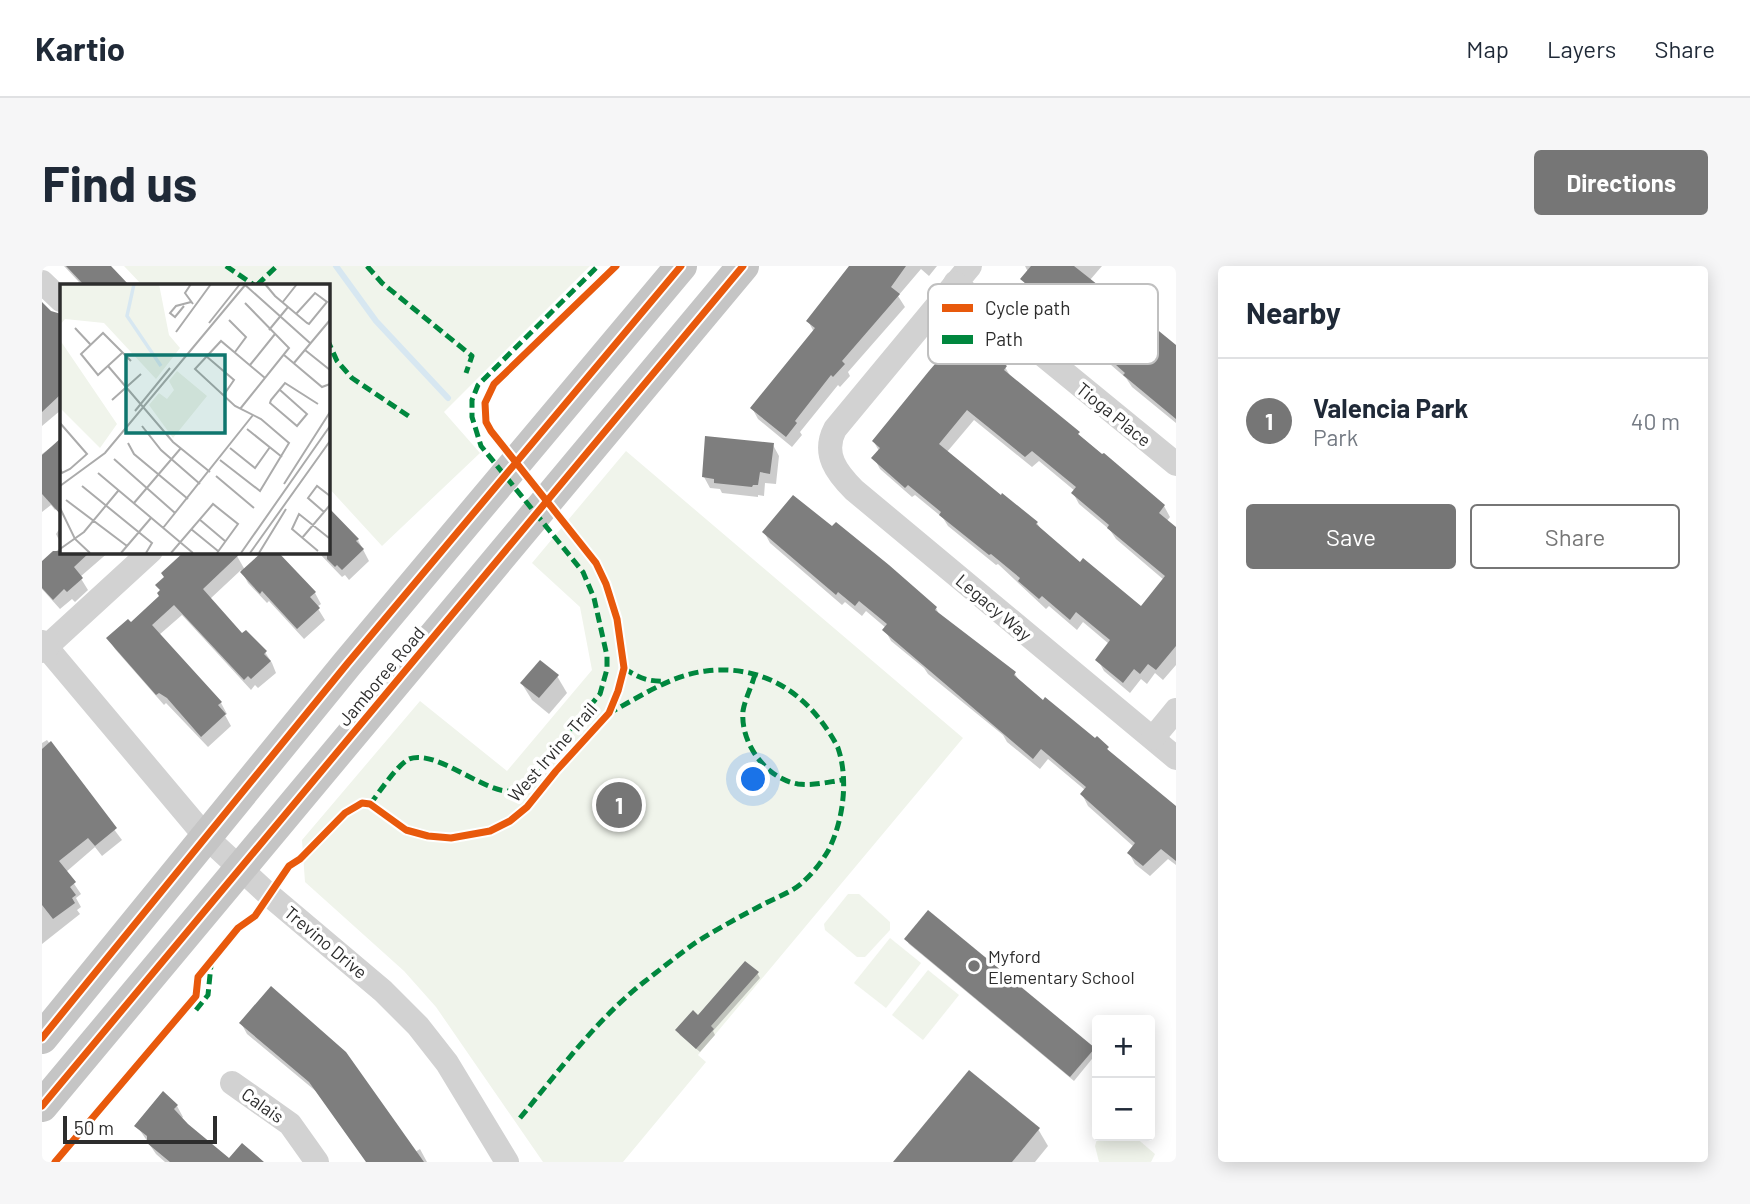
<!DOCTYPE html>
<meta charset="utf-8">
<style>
body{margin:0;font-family:Barlow,sans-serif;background:#f6f6f7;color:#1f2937}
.controls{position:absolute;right:21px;bottom:21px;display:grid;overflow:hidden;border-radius:7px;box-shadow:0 4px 18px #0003}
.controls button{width:63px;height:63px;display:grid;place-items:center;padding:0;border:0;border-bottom:2px solid #e0e1e3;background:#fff;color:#1f2937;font:35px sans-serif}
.scale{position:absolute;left:21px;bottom:18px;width:154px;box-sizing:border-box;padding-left:7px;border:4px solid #2d2d2d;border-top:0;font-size:19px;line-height:24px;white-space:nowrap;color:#2d2d2d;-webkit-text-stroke:5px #fff;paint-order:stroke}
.you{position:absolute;left:712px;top:514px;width:24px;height:24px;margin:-18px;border:5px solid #fff;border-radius:50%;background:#1a73e8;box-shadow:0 0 0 10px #1a73e833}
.badge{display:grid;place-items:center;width:46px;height:46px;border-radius:50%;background:#767676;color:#fff;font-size:23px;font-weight:700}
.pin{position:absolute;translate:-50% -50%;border:4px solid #fff;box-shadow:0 2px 7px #0006}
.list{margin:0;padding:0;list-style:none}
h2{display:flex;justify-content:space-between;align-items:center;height:91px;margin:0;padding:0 28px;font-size:30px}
h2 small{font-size:23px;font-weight:400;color:#747a83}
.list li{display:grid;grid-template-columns:46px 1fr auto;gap:21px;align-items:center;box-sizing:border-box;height:126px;padding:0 28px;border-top:2px solid #e0e1e3}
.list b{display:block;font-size:26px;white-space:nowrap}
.list p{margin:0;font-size:23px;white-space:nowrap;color:#747a83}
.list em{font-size:23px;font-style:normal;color:#747a83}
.actions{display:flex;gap:14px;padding:21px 28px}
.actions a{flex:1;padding:16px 0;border:2px solid #767676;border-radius:7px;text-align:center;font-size:24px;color:#767676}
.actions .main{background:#767676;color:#fff}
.map{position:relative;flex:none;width:1134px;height:896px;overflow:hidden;border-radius:7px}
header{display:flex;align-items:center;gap:42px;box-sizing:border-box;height:98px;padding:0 35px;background:#fff;border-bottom:2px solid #e0e1e3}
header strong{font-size:33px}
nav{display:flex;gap:38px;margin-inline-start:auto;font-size:24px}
.intro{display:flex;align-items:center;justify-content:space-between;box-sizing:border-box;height:168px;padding:0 42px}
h1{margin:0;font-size:49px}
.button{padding:18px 32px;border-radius:7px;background:#767676;color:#fff;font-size:24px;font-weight:700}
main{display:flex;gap:42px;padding:0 42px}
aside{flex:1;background:#fff;border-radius:7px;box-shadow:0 4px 18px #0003}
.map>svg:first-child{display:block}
.green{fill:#f0f4eb}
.shadow{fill:#0003;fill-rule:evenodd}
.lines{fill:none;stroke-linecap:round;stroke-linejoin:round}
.stream{stroke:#d7e7f1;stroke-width:6}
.building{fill:#7e7e7e;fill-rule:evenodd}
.minor{stroke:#d2d2d2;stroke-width:24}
.major{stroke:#c5c5c5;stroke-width:32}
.quiet{stroke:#00873e;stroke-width:5;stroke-dasharray:10 5;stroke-linecap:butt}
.cycleway-casing{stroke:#fff;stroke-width:11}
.cycleway{stroke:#e8590c;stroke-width:7}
.poi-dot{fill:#767676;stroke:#fff;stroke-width:2.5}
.labels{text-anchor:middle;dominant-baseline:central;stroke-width:7;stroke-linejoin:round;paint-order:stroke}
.street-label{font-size:18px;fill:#2d2d2d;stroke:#fff}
.poi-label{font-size:18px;fill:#2d2d2d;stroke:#fff;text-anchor:start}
.inset-river{fill:none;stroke:#d7e7f1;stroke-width:3.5}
.inset-road{fill:none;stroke:#ababab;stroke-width:2}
.view{fill:#0f766e;fill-opacity:0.15;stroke:#0f766e;stroke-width:3.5}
.inset-edge{fill:none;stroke:#2d2d2d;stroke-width:3.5}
.key{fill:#fff;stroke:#c0c0c0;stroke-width:2}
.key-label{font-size:19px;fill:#2d2d2d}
</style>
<header>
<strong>Kartio</strong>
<nav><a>Map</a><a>Layers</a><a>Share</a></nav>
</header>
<div class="intro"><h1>Find us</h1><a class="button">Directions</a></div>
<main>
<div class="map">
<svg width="1134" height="896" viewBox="0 0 1134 896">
<rect width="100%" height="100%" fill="#fff"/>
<!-- green -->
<g class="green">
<path d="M82,0h466l-146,146 36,41 -98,93 -55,-60v-201h-185z"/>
<path d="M584,185l337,287 -265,317 8,7 -83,100h-80l-107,-155 -32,-36 -99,-89 -3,-42 118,-139 87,70 85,-101 -12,-63 -48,-44z"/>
<path d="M806,628h11l31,28v8l-25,27h-8l-32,-27 -1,-6z"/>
<path d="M848,672l31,25 -35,45 -32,-25z"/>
<path d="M886,704l31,25 -36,45 -31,-25z"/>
<path d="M1056,870h36l21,18 -4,8h-52l-4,-16z"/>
</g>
<!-- shadow -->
<g class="shadow">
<path d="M22,0h44l17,19h-50l4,-3z"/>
<path d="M811,0h84l-8,10 -8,-7 -23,27 7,11 -57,65 2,4 -10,11 -2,-2 -38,47 2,3 -10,12 -34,-28 -6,-11 62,-76 -6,-11z"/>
<path d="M983,0h77l-12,14 27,23 27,14 5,9 27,23v74l-44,-36 -6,-9 -23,-20 -2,3 -20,-16 -6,-11 1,-3 -43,-35 -11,-17 6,-7z"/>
<path d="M0,38l14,12h5v94l-19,16z"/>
<path d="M919,86l44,15 7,12 152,127 6,11 -4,5 10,8v135l-13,15 -8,-7 -8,11 -6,-5 -11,14 -26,-22 -6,-11 11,-16 -26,-22 -6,8 -28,-24 -3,3 -48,-45 -2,1 -48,-39 -5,-8 -28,-23 -3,2 -32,-28 -6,-11 5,-7 -5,-9zM932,154l58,47 7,-6 36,30 -2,2 6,11 31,26 6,9 48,41 -23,29 -61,-45 -38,-33 -5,-8 -36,-26 -54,-45z"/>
<path d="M19,174v65l-6,5 -4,-5 -9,7v-58z"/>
<path d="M731,179l6,11 -3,28 -11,-1 -1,13 -6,-1v2l-36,-4 -2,-4 -10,-1 -6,-11z"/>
<path d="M19,260v18l-5,-10z"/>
<path d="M722,266l172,76 4,8 75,58 6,9 22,19 64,46 3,6 66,54v57l-8,-6 -18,17 -15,-12 -6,-11 5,-6 -46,-41 -6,-12 3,-4 -37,-31 -8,10 -33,-27 -4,-7 -75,-61 -4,-6 -33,-27 -6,-11 1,-2 -20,-17 -4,5 -17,-14 -3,3 -72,-62z"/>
<path d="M316,274l11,21 -20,19 -4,-5 -3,2 -25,-26h10z"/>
<path d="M19,281v4h49l-30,26 8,13 -13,12 -3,-3 -12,10 -18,-20v-25z"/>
<path d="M233,286l40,41 6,11 -4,3 8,13 -21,19 -35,-38 -2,2 -19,-20 -7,-13 -31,29 32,37 23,16 7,11 4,10 -18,15 -3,-3 -4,5 -69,-75 -23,20 62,68 6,11 -2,1 6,11 -23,21 -42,-44 -2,2 -49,-56 -7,-11 129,-82 8,14z"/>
<path d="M515,410l10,17 -18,21 -17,-14 -10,-16z"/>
<path d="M5,474l75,100 -20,16 -7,-9 -29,25 15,22 -5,4 5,9 -4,3 3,4 -38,30v-201z"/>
<path d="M864,673l188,110 2,5 -22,27 -165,-137z"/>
<path d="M715,707l3,5 -47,53 2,4 -15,17 -20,-17 -3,-5z"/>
<path d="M199,757l174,129 5,-3 7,13h-60l-49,-69 -71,-59z"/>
<path d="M135,840l6,11 -2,2 48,41 31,2h-95l-9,-8 -19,-28z"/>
<path d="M996,863l10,17 -13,16h-140z"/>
</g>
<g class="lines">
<!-- stream -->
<path class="stream" d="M294,0l40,55 72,77"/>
</g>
<!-- building -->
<g class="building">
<path d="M24,0h45l18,19h-45z"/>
<path d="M807,0h57l-15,21 9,7 -58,67 3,3 -12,13 -2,-2 -36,46 2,2 -11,14 -36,-29 65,-80 -9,-7z"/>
<path d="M989,0h43l43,34 4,-4 24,20 -2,2 33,27v74l-53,-44 2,-2 -28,-25 -3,4 -21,-18 3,-7 -52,-42 1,-2 -5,-4z"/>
<path d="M0,36l9,9 10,3v80l-19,18z"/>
<path d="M928,72l37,28 -3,4 76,62 -2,2 24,20 2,-1 61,52 -6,8 17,14v119l-20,24 -8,-6 -8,10 -6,-5 -11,14 -28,-23 15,-20 -34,-28 -6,8 -28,-24 -3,3 -21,-18 2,-3 -29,-24 -2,1 -50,-40 2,-3 -33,-27 -3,3 -34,-30 9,-10 -8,-7 57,-70 24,-28 7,7zM925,144l58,47 7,-6 44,36 -5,6 38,32 -2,3 58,48 -24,30 -58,-48 -3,4 -44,-38 2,-2 -36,-29 -1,2 -62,-51z"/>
<path d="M663,170l69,7 -4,31 -10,-2 -2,13h-5l-1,2 -38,-4v-4l-12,-2z"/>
<path d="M19,172v77l-19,-21v-39z"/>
<path d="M751,229l39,31 4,-4 53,43 48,42 -2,3 81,62 -2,3 29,25 2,-3 50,41 2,-2 12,11 -2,2 69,57v55l-15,-12 -18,17 -16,-13 8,-10 -55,-49 6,-7 -45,-38 -8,10 -151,-129 5,-6 -28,-23 -4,5 -17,-14 -2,3 -74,-63z"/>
<path d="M285,240l32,33 -3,2 8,8 -22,21 -5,-5 -2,2 -8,-8z"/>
<path d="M11,285h38l-17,16 9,11 -16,14 -3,-3 -11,11 -11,-12v-27z"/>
<path d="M143,285h58l-40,38 39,44 4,-3 21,21 -3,3 7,7 -20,18 -3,-3 -4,4 -70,-75 -22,20 70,77 -4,3 8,9 -25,23 -34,-39 -8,-5 -3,2 -50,-57 22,-19 3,3 28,-26 -2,-3 3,-3 -5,-5 9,-8 -3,-4z"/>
<path d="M221,285h14l39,41 -6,5 10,11 -23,21 -35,-38 -2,3 -20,-22z"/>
<path d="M498,394l19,15 -20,23 -19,-15z"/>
<path d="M9,475l66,87 -22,18 -7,-8 -29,23 17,21 -6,5 6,8 -4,3 3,5 -22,16 -11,-14v-156z"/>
<path d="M886,644l167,138 -25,29 -166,-138z"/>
<path d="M703,695l14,11 -48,54 3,3 -18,20 -21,-19 18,-20 5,5z"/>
<path d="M229,720l75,66 78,110h-58l-57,-80 -70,-59z"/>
<path d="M927,804l71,58 -28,34h-119z"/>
<path d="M121,825l15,14 -4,4 14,15 41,34 13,-15 22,19h-94l-23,-19v-7l-13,-10z"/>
</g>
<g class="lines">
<!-- minor -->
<g class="minor">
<path d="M928,0l-135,163c-13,25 2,44 19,61l322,268"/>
<path d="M0,16l19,18"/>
<path d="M913,17l221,181"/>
<path d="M0,376l163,194 63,58 115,97 35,35 29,37 60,99"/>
<path d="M0,385l109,-100"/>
<path d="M1111,472l23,-28"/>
<path d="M190,817l58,41 27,38"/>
</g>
<!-- major -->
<g class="major">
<path d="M0,772l305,-374 334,-398"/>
<path d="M0,840l701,-840"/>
</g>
<!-- quiet -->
<g class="quiet">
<path d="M184,0l28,19"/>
<path d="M325,0l15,17 90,73 -6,17"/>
<path d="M215,19l20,-19"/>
<path d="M285,73l10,22 15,17 58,39"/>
<path d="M582,402c14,10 25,14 42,13"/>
<path d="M713,408c-3,12 -10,25 -12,37 -3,33 24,68 55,73 15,2 30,-2 44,-4"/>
<path d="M328,538c9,-11 27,-39 39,-45 26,-10 72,31 98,32 6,0 11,-3 16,-5l77,-92 7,-25v-13l-13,-58 -11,-26 -102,-126 -9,-29v-17l6,-15 120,-119"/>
<path d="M154,744l12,-15 3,-30"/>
<path d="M478,852c39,-47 76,-98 124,-136 17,-13 34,-27 51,-39 22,-14 46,-27 69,-39 13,-7 31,-13 41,-24 9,-8 17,-19 23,-29 15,-29 21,-71 10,-103 -4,-9 -11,-19 -17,-27 -28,-37 -69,-56 -115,-50 -35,4 -66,26 -97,42"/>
</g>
<defs>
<g id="cycleway">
<path d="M0,772l305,-374 334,-398"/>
<path d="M0,840l701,-840"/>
<path d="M13,896l141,-166 2,-19 40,-49 17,-12 34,-50 11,-7 45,-46 12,-7 5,-3 8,1 36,26 22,6 23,2 39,-7 20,-10 17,-14 29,-36 53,-58 9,-22 6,-23 -7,-49 -11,-35 -10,-21 -105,-132 -5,-9 -1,-19 9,-19 122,-118"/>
</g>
</defs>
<!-- cycleway casing -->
<use href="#cycleway" class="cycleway-casing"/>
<!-- cycleway -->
<use href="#cycleway" class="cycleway"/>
</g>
<!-- markers -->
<circle class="poi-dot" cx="932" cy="700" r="7"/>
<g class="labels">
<!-- street labels -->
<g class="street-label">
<text transform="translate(1072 148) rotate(39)">Tioga Place</text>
<text transform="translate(952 341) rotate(40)">Legacy Way</text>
<text transform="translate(339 410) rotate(-50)">Jamboree Road</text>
<text transform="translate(510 486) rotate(-49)">West Irvine Trail</text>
<text transform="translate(284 676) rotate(40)">Trevino Drive</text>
<text transform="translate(221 839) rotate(35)">Calais</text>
</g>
<!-- poi labels -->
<g class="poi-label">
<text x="946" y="690">Myford<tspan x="946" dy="21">Elementary School</tspan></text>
</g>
</g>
<!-- overview -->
<g transform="translate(18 18)">
<rect width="270" height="270" fill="#fff"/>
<path d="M0,0h99l10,51 11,13 -24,31 -52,-56 -39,-4 -5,6zM0,56l57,84 -17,24 -40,-40zM117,87l30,25 -34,42 -24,-33 10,-12 8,6 7,-9 -5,-9z" fill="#f0f4eb"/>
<path class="inset-river" d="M74,0l-7,32 34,50"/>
<path class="inset-road" d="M131,0l-6,9 8,11M184,0l66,59M205,0l10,12 32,27 2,1 18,-22 -12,-9 -19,21M222,19l15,-19M124,22l-9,11 -5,-4 6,-7 15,-4M169,36l17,17 -11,15M149,39l31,-39M15,44l15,16M209,46l19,-23M116,48l35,-48M245,66l25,20M62,69l-24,22 -17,-21 22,-21 28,28M224,71l38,32 8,-3M146,72l28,24 -11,16M234,79l36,-43M190,81l25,-31M48,82l65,76 37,30M220,106l27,24 -10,12 -27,-23 1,-3 14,-17 33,21M52,116l29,-26M180,125l49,-61 -44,-45M75,127l35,-43M0,139l27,31 -17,15 -8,4 -2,-4M82,142l19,24 39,34M187,145l35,28M68,159l6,11 54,45M170,164l25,20 15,-21M54,175l61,54M160,176l40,31 29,-48 -28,-24 -26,-13 -40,-37 26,-28 44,37M38,189l95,80M156,192l38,32M224,200l46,-72M0,202l45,-33 141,-169M22,202l70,57 -6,10M6,216l61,46M74,219l47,-55M0,224l15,31 15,14M264,228l-16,-14 9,-12 13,10M139,235l26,22M103,244l90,-113M131,245l27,22M242,254l28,-33M0,265l24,-17 34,-41M258,267l-26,-22 7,-15 30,24M61,269l30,-35M111,269l42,-49 25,20 -21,29M181,269l89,-127M190,269l80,-112M199,269l27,-44"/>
<path class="view" d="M66,71h99v78h-99z"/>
<rect width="270" height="270" class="inset-edge"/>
</g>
<!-- legend -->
<rect x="886" y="18" width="230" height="80" rx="10" class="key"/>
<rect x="900" y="38" width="31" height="8" fill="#e8590c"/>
<rect x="900" y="69" width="31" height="9" fill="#00873e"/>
<g class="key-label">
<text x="943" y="49">Cycle path</text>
<text x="943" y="80">Path</text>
</g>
</svg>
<div class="controls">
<button>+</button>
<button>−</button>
</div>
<div class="scale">50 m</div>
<div class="you"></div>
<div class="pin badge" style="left:577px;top:539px">1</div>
</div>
<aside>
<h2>Nearby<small></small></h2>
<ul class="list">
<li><span class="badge">1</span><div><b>Valencia Park</b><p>Park</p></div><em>40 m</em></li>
</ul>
<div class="actions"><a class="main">Save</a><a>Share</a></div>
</aside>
</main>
